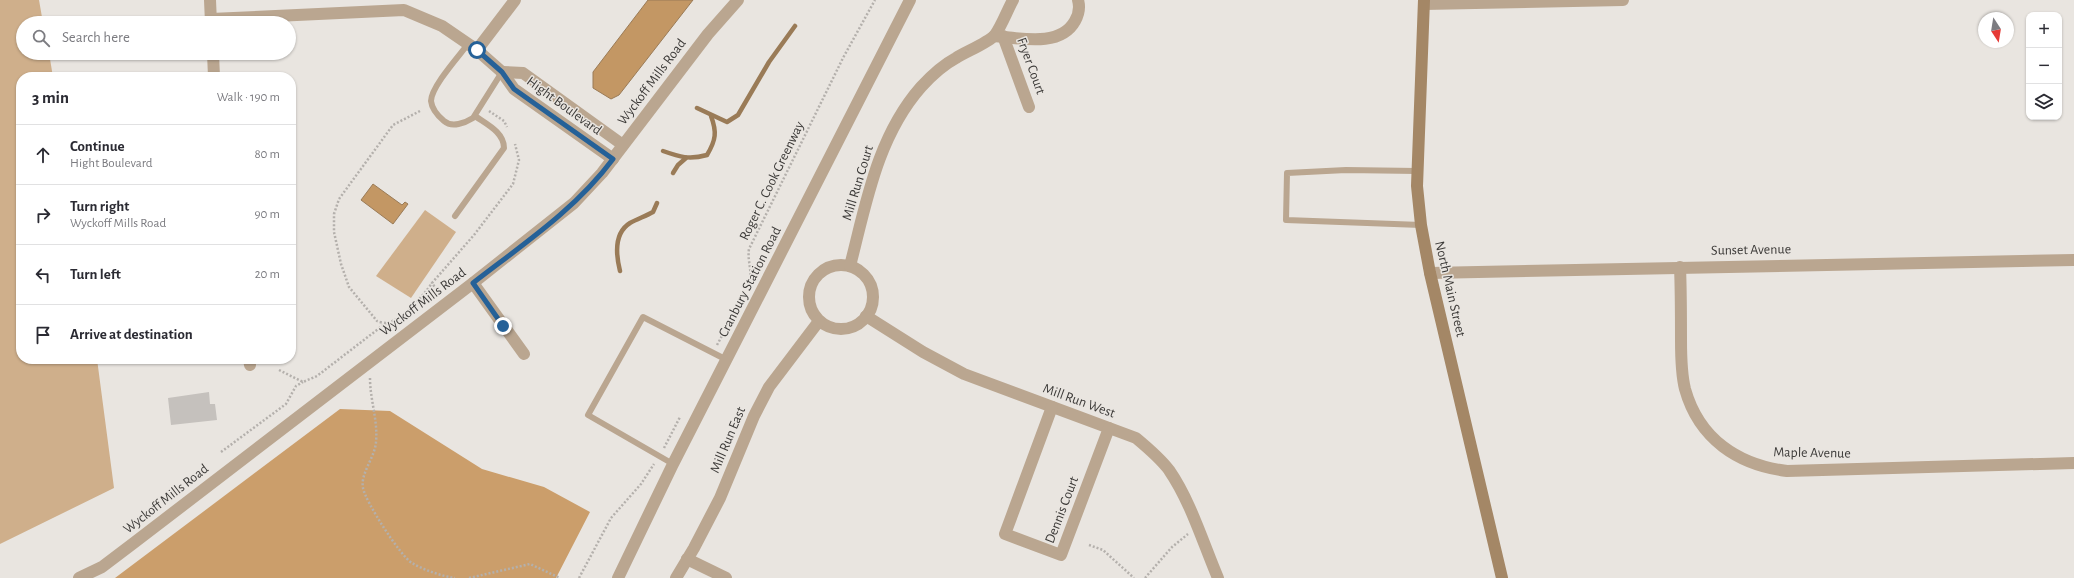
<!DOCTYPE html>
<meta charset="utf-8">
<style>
body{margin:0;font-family:"Alegreya Sans",sans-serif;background:#f2f2f3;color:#2b2b33}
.controls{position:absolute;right:12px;top:12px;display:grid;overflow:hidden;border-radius:8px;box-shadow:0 1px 3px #0004}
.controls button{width:36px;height:36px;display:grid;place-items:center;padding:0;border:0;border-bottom:1px solid #e1e1e2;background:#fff;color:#2b2b33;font:20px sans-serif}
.compass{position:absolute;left:1978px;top:12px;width:36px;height:36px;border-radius:50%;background:#fff;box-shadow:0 1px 3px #0004;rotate:168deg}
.stop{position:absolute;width:12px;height:12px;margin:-9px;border:3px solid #256198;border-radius:50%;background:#fff}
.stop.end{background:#256198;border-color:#fff;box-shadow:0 1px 4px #0008}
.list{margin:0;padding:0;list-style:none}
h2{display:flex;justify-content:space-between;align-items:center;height:52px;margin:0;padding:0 16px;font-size:17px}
h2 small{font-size:13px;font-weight:400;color:#7c7c81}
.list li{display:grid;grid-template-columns:26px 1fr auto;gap:12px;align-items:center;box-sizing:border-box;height:60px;padding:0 16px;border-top:1px solid #e1e1e2}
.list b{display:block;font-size:15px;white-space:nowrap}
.list p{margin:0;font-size:13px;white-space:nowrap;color:#7c7c81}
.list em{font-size:13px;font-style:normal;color:#7c7c81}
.icon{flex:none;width:22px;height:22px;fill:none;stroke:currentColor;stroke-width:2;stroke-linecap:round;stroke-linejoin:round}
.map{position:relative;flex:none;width:2074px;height:578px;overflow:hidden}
.search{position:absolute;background:#fff;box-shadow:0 1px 3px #0004;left:16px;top:16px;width:280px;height:44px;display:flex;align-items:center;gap:10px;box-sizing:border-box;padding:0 14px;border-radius:22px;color:#7c7c81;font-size:15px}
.panel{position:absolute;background:#fff;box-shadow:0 1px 3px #0004;left:16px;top:72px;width:280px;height:292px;border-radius:16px}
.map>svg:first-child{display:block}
.green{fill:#cfaf8b}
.forest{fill:#cb9e6b}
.water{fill:#c39764;stroke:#9a7b57}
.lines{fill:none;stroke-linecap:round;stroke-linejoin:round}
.stream{stroke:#9a7b57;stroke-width:4.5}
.building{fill:#c5c1bd}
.path{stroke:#b4b0ac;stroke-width:2.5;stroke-dasharray:2 2;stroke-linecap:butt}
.lane{stroke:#baa690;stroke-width:6}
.street{stroke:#baa690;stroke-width:12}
.secondary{stroke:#a48766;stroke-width:12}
.route{stroke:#256198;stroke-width:5}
.labels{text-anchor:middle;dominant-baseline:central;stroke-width:3;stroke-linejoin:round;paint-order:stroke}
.street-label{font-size:14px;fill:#3c3a38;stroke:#e9e5e0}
</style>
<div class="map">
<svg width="2074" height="578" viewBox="0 0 2074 578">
<rect width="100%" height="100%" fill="#e9e5e0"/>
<!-- green -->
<g class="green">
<path d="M0,0h39l4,23h-20v30h26l4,24h-32v282h76l17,129 -114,56z"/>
<path d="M425,210l31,22 -45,66 -35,-22z"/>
</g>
<!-- forest -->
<path class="forest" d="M340,409l50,2 92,58 62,18 46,25 -34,66h-441z"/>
<!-- water -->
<g class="water">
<path d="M648,0h45l-74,95 -8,4 -18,-11v-16z"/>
<path d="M373,184l29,21 3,-3 3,2 -15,20 -32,-24z"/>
</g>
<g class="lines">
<!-- stream -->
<g class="stream">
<path d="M697,108l30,14 11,-7 31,-53 26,-36"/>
<path d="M663,151c17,6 26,9 44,4 9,-15 10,-23 4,-39"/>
<path d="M673,173l5,-8 8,-7"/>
<path d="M620,271c-4,-16 -6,-38 10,-48 7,-4 16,-7 23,-11l4,-9"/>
</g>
</g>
<!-- building -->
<path class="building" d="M209,392l1,12h5l2,16 -46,5 -3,-27z"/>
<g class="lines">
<!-- path -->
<g class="path">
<path d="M420,111l-27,14 -54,74 -5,15v18l7,32 8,23 28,34c2,1 7,2 9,2 17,-3 37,-27 46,-40"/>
<path d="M489,111l15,10 3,6"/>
<path d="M749,283c4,-11 -2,-22 0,-34l94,-191 32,-58"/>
<path d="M439,293l-7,-10 42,-48 39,-51 6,-24 -4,-16"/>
<path d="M717,345l6,-11"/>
<path d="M279,370l24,12 14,-6 69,-53"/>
<path d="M370,378c0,22 8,42 6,64 -1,15 -16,32 -13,46 2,13 38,69 49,75 12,7 29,13 43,15"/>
<path d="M664,448l16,-31"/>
<path d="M221,452l65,-48 10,-18 7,-4"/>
<path d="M1089,545l14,5 31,28"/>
<path d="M469,578l61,-14 30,14"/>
<path d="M579,578l32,-60 30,-34 13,-20"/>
<path d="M1145,578l27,-31 16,-13"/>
</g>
<!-- lane -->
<g class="lane">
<path d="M468,44c-9,12 -37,43 -37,57 1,9 7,15 13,20 8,7 21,2 29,-3l29,-46"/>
<path d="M1417,171l-71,-1 -59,3 -1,47 135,5"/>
<path d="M455,216l49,-68c0,-16 -18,-24 -29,-32"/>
<path d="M673,464l-85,-49 55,-98 84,43"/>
</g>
<!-- street -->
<g class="street">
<path d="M210,0l1,23"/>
<path d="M1424,4l199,-4"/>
<path d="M211,19l193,-9 38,16 35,24 25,22 12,17 99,70"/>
<path d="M994,36c25,2 66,12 81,-15 4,-7 5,-14 3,-21"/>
<path d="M1003,36l26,71"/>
<path d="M477,50l38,-50"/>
<path d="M213,53l1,24"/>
<path d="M502,72l21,1 100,72"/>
<circle cx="841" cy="297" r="32"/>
<path d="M850,266c16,-62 27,-129 71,-179 10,-11 22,-22 35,-29 9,-6 32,-15 39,-23 7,-10 12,-24 18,-35"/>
<path d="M1680,267c1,24 1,49 1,73 0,16 0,33 4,49 14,50 53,76 102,82l287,-8"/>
<path d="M1430,273l644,-13"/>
<path d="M473,283l51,71"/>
<path d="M866,316l57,36 41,22 172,64c12,10 24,20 33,32 22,32 34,73 49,108"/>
<path d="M249,359l1,6"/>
<path d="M1052,407l-47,127 56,21 48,-127"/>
<path d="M687,559l39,19"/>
<path d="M79,578l23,-11 33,-25 338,-259 101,-80 28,-30 106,-139 30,-34"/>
<path d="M618,578l55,-114 237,-464"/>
<path d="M676,578l18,-30 26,-50 34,-82 15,-29 50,-66"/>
</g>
<!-- secondary -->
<path class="secondary" d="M1424,0l-7,186 4,39 9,48 72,305"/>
</g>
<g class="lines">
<!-- route -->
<path class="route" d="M477,50l25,22 12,17 99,70c-38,51 -91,86 -140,124l30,43"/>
</g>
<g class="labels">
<!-- street labels -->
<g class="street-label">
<text transform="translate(1031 66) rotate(70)">Fryer Court</text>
<text transform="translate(652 82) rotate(-53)">Wyckoff Mills Road</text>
<text transform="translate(564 106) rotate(36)">Hight Boulevard</text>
<text transform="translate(772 181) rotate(-64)">Roger C. Cook Greenway</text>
<text transform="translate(858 183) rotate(-73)">Mill Run Court</text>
<text transform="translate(1751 250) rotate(-1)">Sunset Avenue</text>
<text transform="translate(750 282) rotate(-63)">Cranbury Station Road</text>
<text transform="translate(1450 289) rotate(77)">North Main Street</text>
<text transform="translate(423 302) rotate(-37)">Wyckoff Mills Road</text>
<text transform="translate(1079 401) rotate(20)">Mill Run West</text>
<text transform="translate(728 440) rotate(-67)">Mill Run East</text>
<text transform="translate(1812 453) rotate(1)">Maple Avenue</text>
<text transform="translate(166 499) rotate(-38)">Wyckoff Mills Road</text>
<text transform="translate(1062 510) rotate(-69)">Dennis Court</text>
</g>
</g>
</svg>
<div class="controls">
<button>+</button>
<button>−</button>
<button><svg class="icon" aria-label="layers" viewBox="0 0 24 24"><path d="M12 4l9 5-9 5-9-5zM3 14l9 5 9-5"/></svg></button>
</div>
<svg class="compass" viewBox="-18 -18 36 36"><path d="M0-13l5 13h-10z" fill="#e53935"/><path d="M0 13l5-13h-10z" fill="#7c7c81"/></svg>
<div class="stop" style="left:477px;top:50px"></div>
<div class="stop end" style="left:503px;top:326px"></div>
<div class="search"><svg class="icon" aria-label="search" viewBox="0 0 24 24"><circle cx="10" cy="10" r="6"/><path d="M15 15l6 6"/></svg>Search here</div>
<section class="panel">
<h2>3 min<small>Walk · 190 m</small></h2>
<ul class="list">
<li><svg class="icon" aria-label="ahead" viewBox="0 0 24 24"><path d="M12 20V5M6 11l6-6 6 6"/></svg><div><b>Continue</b><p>Hight Boulevard</p></div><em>80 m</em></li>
<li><svg class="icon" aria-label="right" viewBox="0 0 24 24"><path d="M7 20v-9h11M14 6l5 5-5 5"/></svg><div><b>Turn right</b><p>Wyckoff Mills Road</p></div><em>90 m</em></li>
<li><svg class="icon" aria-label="left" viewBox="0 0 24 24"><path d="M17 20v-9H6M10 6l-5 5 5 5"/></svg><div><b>Turn left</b></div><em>20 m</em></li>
<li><svg class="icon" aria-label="arrive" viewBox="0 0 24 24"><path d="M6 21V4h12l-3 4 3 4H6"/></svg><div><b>Arrive at destination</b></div></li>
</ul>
</section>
</div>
